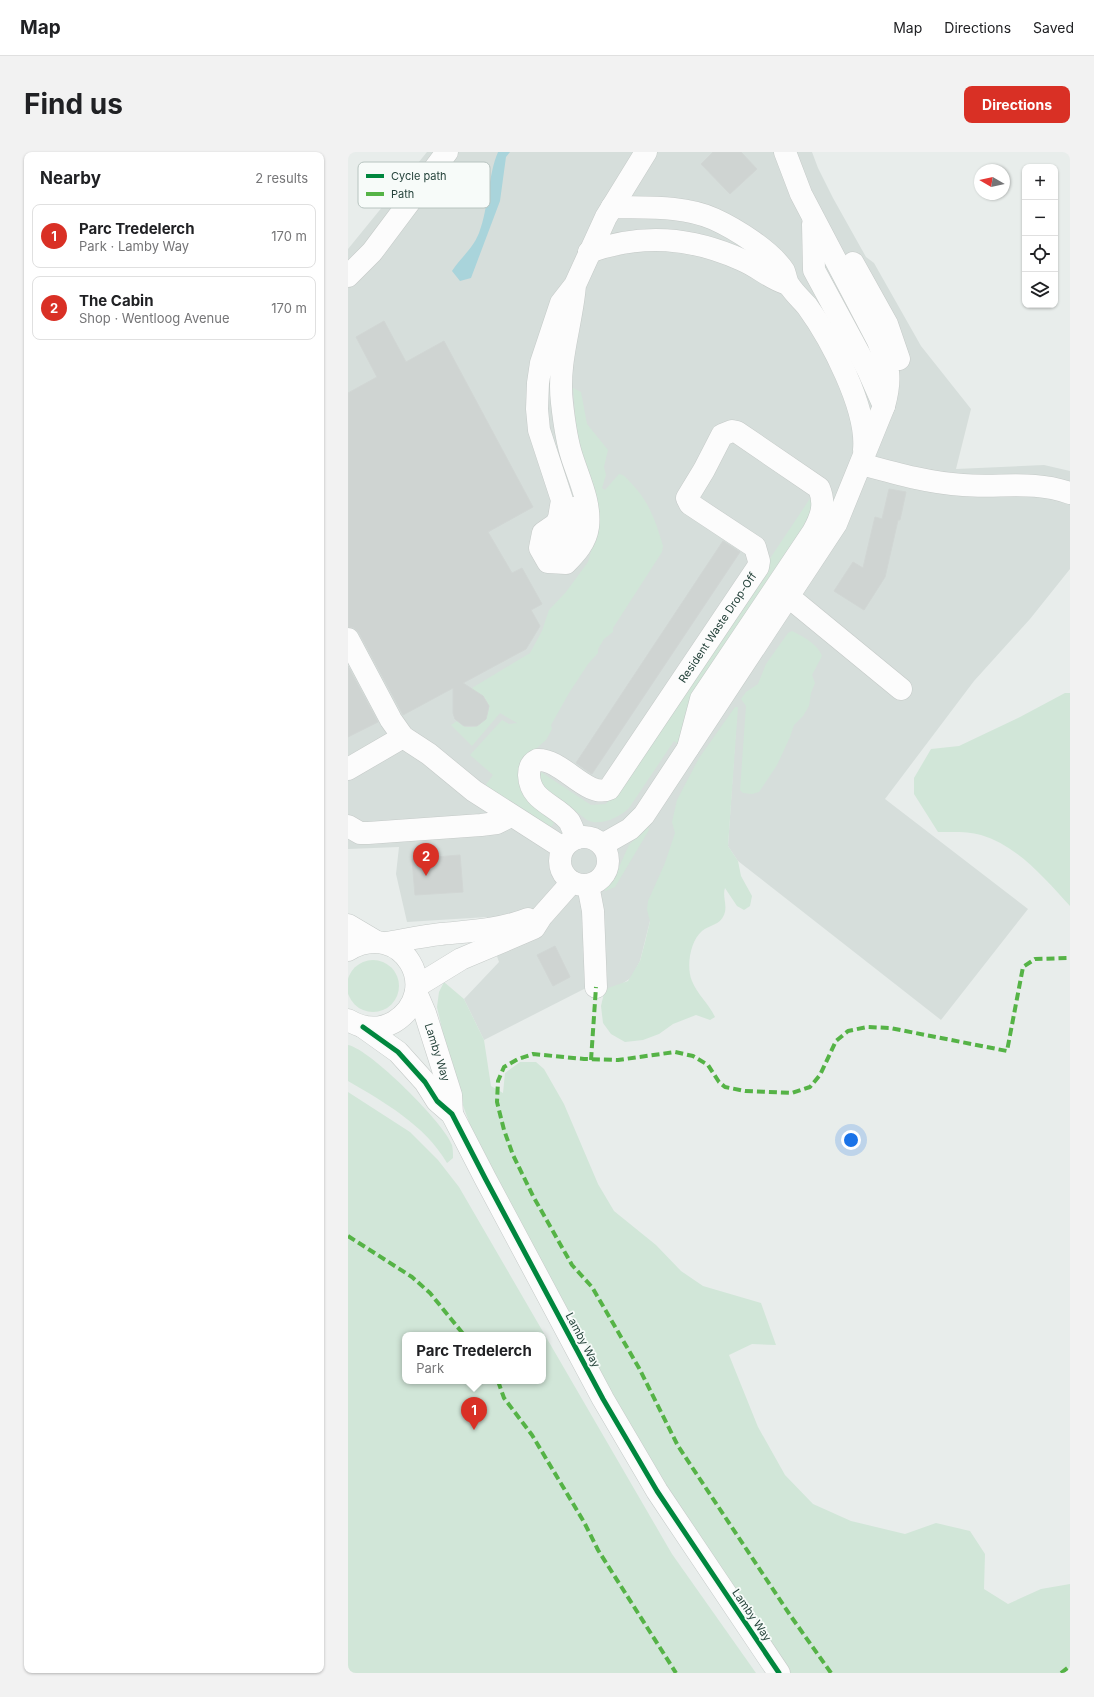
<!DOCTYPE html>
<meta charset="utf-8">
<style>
body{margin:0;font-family:Inter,sans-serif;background:#f2f2f2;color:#202124}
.controls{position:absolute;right:12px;top:12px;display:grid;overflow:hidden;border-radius:8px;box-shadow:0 1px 3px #0004}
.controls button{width:36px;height:36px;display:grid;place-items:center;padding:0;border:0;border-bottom:1px solid #e0e0e0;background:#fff;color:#202124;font:20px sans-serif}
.compass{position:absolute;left:626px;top:12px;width:36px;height:36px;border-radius:50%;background:#fff;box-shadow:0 1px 3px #0004;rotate:279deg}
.you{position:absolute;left:503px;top:988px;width:14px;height:14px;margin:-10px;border:3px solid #fff;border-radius:50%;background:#1a73e8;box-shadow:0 0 0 6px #1a73e833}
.badge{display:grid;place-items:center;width:26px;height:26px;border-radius:50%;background:#d93025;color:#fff;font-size:13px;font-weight:700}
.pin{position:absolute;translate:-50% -33px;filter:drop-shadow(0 1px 2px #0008)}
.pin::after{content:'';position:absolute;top:21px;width:14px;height:12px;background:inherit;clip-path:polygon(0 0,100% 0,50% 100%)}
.popup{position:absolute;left:54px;top:1180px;width:144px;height:52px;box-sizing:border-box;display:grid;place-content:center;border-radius:8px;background:#fff;filter:drop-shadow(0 1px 3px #0005);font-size:13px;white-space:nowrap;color:#757577}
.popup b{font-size:15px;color:#202124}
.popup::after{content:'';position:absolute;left:50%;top:100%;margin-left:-8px;border:8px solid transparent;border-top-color:#fff}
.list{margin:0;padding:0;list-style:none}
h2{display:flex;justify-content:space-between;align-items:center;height:52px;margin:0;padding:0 16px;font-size:17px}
h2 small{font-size:13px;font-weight:400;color:#757577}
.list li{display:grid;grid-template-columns:26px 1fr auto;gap:12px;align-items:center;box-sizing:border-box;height:64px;margin:0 8px 8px;padding:0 8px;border:1px solid #e0e0e0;border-radius:8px}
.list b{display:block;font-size:15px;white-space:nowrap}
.list p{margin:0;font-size:13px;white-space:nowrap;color:#757577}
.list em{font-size:13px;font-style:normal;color:#757577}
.icon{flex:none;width:22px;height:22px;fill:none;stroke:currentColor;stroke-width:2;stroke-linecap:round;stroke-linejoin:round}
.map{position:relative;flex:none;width:722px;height:1521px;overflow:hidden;border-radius:8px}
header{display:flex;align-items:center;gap:24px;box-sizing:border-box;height:56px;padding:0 20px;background:#fff;border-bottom:1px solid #e0e0e0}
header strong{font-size:19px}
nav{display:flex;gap:22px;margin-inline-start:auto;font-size:14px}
.intro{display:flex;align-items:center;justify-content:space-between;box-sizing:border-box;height:96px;padding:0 24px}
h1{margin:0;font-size:28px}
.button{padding:10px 18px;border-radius:8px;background:#d93025;color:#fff;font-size:14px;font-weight:700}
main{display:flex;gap:24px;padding:0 24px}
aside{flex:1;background:#fff;border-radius:8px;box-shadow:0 1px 3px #0004}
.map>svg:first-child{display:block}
.built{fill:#d6dedb}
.green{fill:#d1e6d8;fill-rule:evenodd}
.water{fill:#a9d4db}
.building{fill:#cfd4d2;stroke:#d1d6d4}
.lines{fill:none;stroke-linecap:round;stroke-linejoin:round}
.minor-casing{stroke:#c5cac8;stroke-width:23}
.minor{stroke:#fcfcfc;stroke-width:22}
.quiet{stroke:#55b346;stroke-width:4;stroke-dasharray:8 4;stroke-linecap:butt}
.cycleway-casing{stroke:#f7fbf9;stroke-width:8}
.cycleway{stroke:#00873e;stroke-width:5}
.labels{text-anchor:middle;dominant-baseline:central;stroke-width:3.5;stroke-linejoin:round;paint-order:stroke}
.street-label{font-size:11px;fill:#24423a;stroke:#f7fbf9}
.key{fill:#f7fbf9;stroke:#b8c4c0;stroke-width:1}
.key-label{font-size:11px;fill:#24423a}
</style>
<header>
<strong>Map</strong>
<nav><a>Map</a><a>Directions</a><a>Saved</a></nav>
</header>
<div class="intro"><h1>Find us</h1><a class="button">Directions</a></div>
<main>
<aside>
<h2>Nearby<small>2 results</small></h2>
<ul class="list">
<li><span class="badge">1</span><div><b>Parc Tredelerch</b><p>Park · Lamby Way</p></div><em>170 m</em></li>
<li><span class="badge">2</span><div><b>The Cabin</b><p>Shop · Wentloog Avenue</p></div><em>170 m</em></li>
</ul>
</aside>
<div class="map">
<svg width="722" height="1521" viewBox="0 0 722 1521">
<rect width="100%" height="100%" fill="#e8edeb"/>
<!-- built -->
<path class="built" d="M79,0h385l6,16 15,30 33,59 8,6 47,83 50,63 -15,60 88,-4 26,6v98l-40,50 -56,62 -89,118 143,110 -87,111 -203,-159 -10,-15 9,-135 -87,210 -10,40 -9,17 -22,14 -6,-6 -17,2 -102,52 -20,-41 35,-37 -8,-23 -4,-22 -80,5 -11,-48 3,-27 -51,2v-600z"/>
<!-- green -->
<g class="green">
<path d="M225,236l8,4 6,32 21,26 -4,17 2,8 -4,13 3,2 14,-16c6,1 8,5 12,9 18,18 25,39 32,63l-1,6 -49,76v4l-9,7 -6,10v4l-10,11 -19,29 -18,32 1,4 -6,11 -23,20 34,59 -7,9 -65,-42 8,-11 -23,-20 32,-35 7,4 8,-1 -17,-10 -28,33 -21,-21 6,-4c12,14 35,2 31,-16 -2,-10 -13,-10 -16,-17l58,-35 12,-22 7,-21 17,-18 22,-30 9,-32 -20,-93z"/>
<path d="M463,345l5,9 -138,238 -4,-3 -45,67c-9,9 -29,19 -42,12 -7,-5 -13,-11 -20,-15 -16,-9 -30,-10 -26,-33l50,33 15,-1z"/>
<path d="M444,479c10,5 26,13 30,25l-10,19 3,8 -4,10 -2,13 -6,10 -9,9 -4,12 -13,28 -18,27 -7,2 -9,-1 -3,-3 6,-84 -5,-7 5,-7 12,-8 8,-20 22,-31z"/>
<path d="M717,541h5v213c-25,-27 -52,-60 -89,-71 -13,-4 -29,-3 -43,-3l-24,-38v-16l17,-29 28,-3 61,-29z"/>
<path d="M387,555h3l-10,139 10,15 3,15 11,20 -2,10 -6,4 -7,-4 -12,-18c-3,8 3,18 -1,27 -4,10 -15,10 -22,16 -12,10 -16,36 -10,50 5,13 17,23 23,36l-5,3 -14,-5 -23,9 -14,10 -16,6 -18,2 -14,-8 -8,-11 -2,-17 3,-13 4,-5 20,-7 12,-20 5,-19 5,-21 -3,-11 1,-9 17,-38 10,-30 -3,-11 5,-22 22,-42z"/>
<path d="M300,674l1,4 -34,57 -10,4v-3l10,-12 14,-31z"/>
<circle cx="25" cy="834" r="26"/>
<path d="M96,830l20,17 20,41 7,46 12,7 2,-20 15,-11h16l8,7 20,35 34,80 16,27 42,34 25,26 22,15 58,17 15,42 -24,-1 -23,11 29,72 27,48 28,29 38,17 54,13 31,-11 34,8 15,23 -1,35 24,15 33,-15 29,-5v89h-280l-98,-144 -67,-111 -148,-274 -24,-66 -16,-71 2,-15z"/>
<path d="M0,893c22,4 97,79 104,100 1,4 1,9 1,13l-6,5c-22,-38 -63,-61 -99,-82z"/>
<path d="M0,940l62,40 28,28 21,27 213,367 84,119h-408zM57,1183h138v46h-138z"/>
</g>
<!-- water -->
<path class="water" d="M150,0h12l-4,5 -6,44 -29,77 -11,3 -8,-10c9,-14 20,-21 27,-38 10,-26 9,-58 19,-81z"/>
<!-- building -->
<g class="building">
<path d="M365,0h28l16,17 -27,25 -29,-30z"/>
<path d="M36,169l22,41 38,-21 89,166 -45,25 24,41 10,-5 20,36 -11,6 9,16 -14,23 -63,34 20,13 6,10 -3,13 -9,7h-13l-9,-7 -2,-6v-25l-50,27 -44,-82 -5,-5 -6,-1v-234l29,-16 -21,-40z"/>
<path d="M541,337l17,3 -6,28h-2l-13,57 -21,33 -30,-19 19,-29 10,6 12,-51 7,2z"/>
<path d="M375,389l17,11 -148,222 -2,-1 -14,-10z"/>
<path d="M0,514l30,56 -30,15z"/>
<path d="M112,703l3,37 -48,3 -3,-36z"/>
<path d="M207,794l15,31 -17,9 -16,-31z"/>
</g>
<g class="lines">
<defs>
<g id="minor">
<path d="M264,55c33,1 71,-2 102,12 22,10 57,32 70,52 2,5 2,10 5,14 5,8 12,14 18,21 24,33 61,103 57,144"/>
<path d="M465,72l1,46 54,100 16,36"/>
<path d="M241,100c53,-19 102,-15 153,8 15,6 27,18 43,23"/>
<path d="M505,111l34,61 12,35"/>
<path d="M0,124l24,-24 75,-100"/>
<path d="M227,133c-3,39 -18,77 -13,118 2,18 4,36 10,54 7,22 19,46 16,70 -2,15 -12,26 -22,36l-18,-1 -8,-14 3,-15 13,-9 3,-6 3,-18 -23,-70 -2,-21 1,-26 3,-20 20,-60 14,-18 31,-68 40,-65"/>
<path d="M513,312c33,9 68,19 102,21 38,3 70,-5 107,8"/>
<path d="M196,402c18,-14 28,-21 29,-46"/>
<path d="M441,445l112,92"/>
<path d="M0,487l43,81 12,17 26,17 45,37 89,57"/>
<path d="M0,617l55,-32"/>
<path d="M0,674l12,7h8l113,-8 16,-2 14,-7"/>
<circle cx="236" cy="709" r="24"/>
<path id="s1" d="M229,686c-3,-5 -5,-12 -8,-17 -14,-17 -39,-20 -40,-46 0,-7 2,-12 8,-15 25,-2 50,39 72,29l149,-222 1,-6 -4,-14 -65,-43 -3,-6 17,-28 18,-35 10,-4 5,1 82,56c7,17 2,29 -6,44l-112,167 -13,49"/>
<path d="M254,693l28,-16 14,-14 192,-291 48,-118c8,-29 5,-37 -6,-65l-77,-147 -16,-42"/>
<path d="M240,733l5,26 3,76"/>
<path d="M0,773l27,16"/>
<path d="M38,791c18,-3 37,-7 55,-9 29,-3 59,-4 87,-15"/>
<path d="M0,798c54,-32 96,41 46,72 -16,9 -31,7 -46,-2"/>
<path d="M69,834l44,-27 73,-31 7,-11 31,-35"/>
<path id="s2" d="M68,840l9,21 26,82 1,19"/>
<path d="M15,875l35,25 27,30 12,19 15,13 33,64 118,221 54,92 122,182"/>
</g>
</defs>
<!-- minor casing -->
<use href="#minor" class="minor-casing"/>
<!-- minor -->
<use href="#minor" class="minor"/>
<!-- quiet -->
<g class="quiet">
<path d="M243,908l5,-73"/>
<path d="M0,1084l64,41 18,16 34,42"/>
<path d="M150,1229l6,17 28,37 52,87 14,28 78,123"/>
<path d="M483,1521l-41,-58 -112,-169 -39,-78 -47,-81 -20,-22 -39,-69 -20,-41 -9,-25 -7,-28 1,-21 6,-14 14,-8 15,-5 51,5 34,1 57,-8 18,4 15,9 11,17 6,5 20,4 47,2 18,-6 10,-12 16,-34 12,-10 19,-4 23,1 117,23 16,-84 12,-8 35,-1"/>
<path d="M713,1521l9,-7"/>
</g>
<defs>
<path id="cycleway" d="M15,875l35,25 27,30 12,19 15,13 33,64 118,221 54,92 122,182"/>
</defs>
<!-- cycleway casing -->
<use href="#cycleway" class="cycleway-casing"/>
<!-- cycleway -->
<use href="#cycleway" class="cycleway"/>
</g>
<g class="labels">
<!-- street labels -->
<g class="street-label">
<text stroke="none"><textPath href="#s1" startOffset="375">Resident Waste Drop-Off</textPath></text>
<text stroke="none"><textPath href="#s2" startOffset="64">Lamby Way</textPath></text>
<text transform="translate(235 1188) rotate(62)">Lamby Way</text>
<text transform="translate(404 1463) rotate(56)">Lamby Way</text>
</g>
</g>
<!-- legend -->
<rect x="10" y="10" width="132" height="46" rx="6" class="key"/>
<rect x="18" y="22" width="18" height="4" fill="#00873e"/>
<rect x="18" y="40" width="18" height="4" fill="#55b346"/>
<g class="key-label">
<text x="43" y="28">Cycle path</text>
<text x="43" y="46">Path</text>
</g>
</svg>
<div class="controls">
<button>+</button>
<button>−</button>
<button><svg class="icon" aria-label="locate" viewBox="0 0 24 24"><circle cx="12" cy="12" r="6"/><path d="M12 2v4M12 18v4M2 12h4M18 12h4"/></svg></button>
<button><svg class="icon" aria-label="layers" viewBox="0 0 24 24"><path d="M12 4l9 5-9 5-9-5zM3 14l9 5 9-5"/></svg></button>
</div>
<svg class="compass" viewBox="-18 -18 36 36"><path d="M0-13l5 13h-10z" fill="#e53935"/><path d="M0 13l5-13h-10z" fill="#757577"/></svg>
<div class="you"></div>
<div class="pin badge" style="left:126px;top:1278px">1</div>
<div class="popup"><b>Parc Tredelerch</b>Park</div>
<div class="pin badge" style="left:78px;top:724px">2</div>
</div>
</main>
